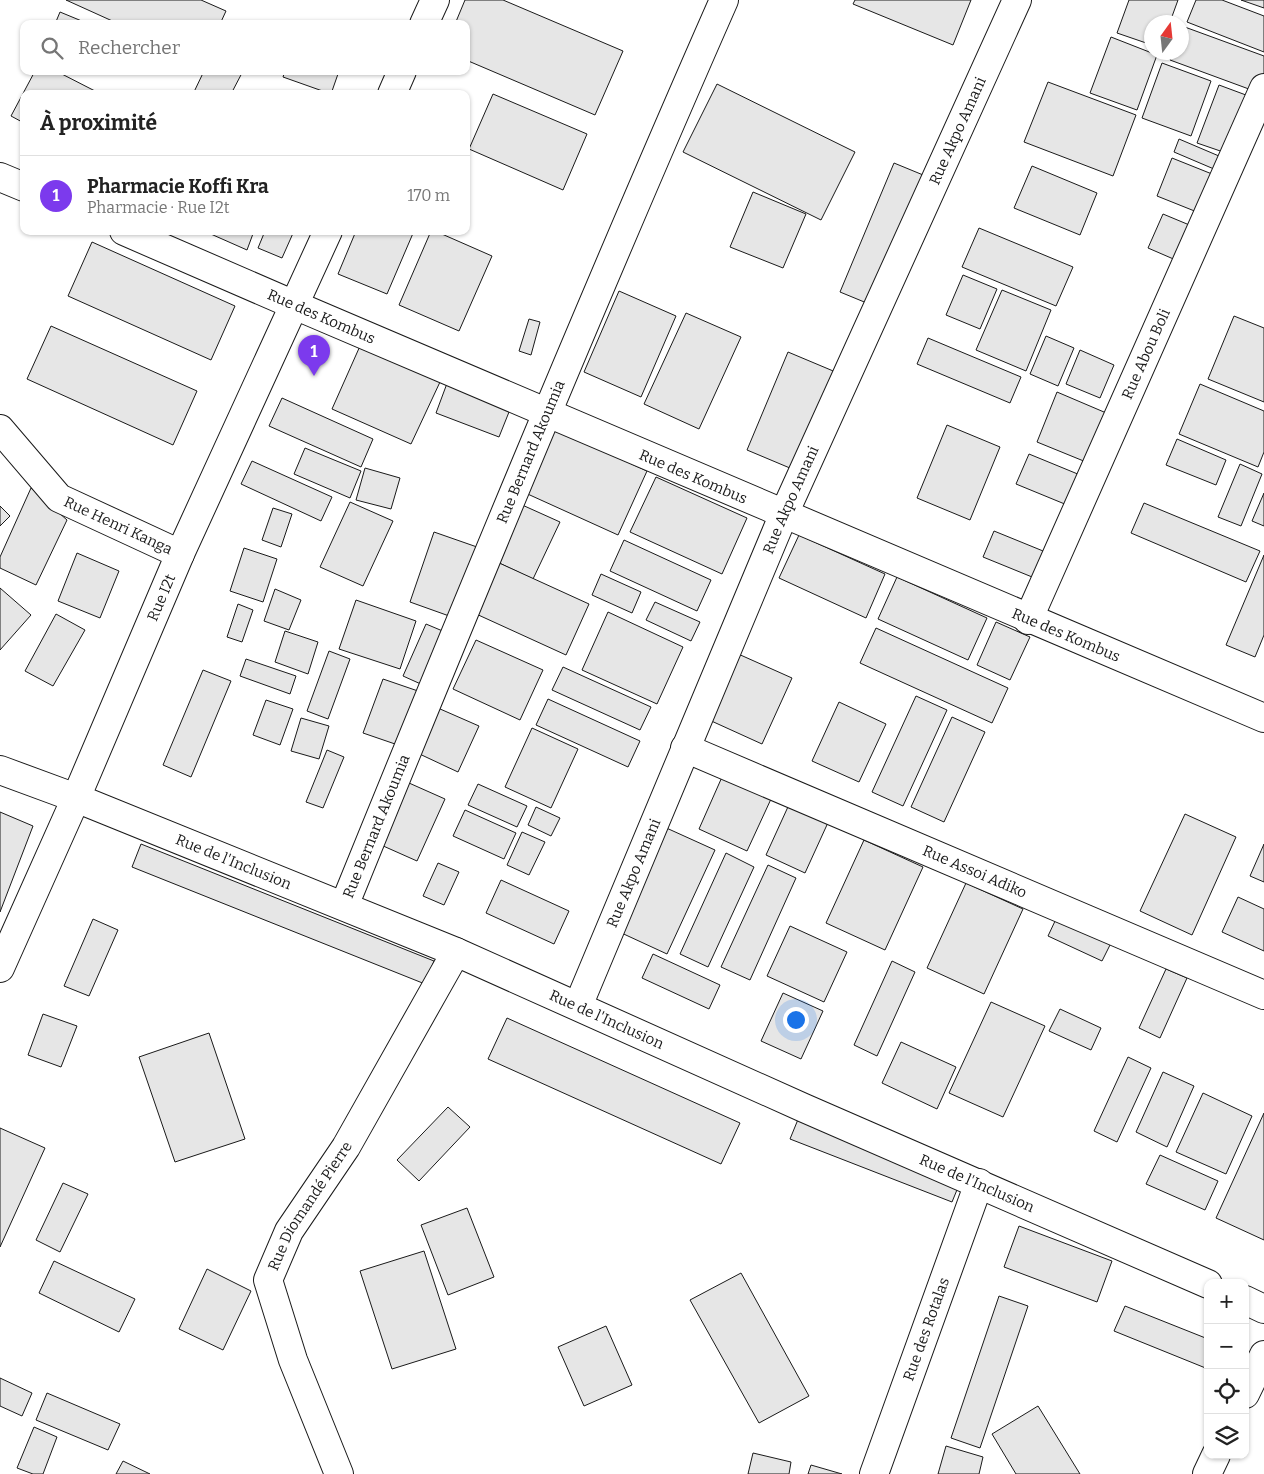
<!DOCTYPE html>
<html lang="fr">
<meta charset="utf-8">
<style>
body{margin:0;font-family:Bitter,serif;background:#f6f6f6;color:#222}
.controls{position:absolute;right:15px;bottom:15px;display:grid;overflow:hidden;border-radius:10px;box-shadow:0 1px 4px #0004}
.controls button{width:45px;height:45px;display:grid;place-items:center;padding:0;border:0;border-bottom:1px solid #e0e0e0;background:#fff;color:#222;font:25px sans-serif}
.compass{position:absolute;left:1144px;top:15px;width:45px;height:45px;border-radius:50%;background:#fff;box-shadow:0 1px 4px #0004;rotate:15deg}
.you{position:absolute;left:795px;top:1019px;width:18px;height:18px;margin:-12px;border:4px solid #fff;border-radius:50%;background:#1a73e8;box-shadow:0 0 0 8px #1a73e833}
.badge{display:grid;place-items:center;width:32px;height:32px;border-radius:50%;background:#7c3aed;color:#fff;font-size:16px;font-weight:700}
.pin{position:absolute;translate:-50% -41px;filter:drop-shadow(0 1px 2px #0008)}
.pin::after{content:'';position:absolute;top:26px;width:18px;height:15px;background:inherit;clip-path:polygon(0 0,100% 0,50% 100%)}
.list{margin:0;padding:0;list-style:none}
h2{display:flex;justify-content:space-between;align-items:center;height:65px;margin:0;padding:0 20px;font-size:21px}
h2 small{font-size:16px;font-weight:400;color:#767676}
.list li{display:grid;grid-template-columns:32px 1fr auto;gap:15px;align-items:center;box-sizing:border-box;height:80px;padding:0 20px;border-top:1px solid #e0e0e0}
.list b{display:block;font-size:19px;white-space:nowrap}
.list p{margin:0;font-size:16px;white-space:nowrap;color:#767676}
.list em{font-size:16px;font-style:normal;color:#767676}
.icon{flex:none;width:28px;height:28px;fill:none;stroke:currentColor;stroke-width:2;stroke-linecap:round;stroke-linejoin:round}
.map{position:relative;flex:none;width:1264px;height:1474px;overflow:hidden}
.search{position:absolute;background:#fff;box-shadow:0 1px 4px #0004;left:20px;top:20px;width:450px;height:55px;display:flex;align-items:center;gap:12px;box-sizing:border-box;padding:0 18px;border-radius:10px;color:#767676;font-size:19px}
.panel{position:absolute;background:#fff;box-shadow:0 1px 4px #0004;left:20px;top:90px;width:450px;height:145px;border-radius:10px}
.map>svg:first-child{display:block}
.building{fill:#e6e6e6;stroke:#1a1a1a}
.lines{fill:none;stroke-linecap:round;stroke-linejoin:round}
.minor-casing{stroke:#1a1a1a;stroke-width:30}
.minor{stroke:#fff;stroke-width:28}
.labels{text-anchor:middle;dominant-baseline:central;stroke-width:4;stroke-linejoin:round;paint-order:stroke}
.street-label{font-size:15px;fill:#1a1a1a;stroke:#fff}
</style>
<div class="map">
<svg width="1264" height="1474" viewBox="0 0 1264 1474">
<rect width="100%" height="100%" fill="#fff"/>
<!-- building -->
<g class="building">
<path d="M66,0h135l25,11 -6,13h-101z"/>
<path d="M465,0h38l120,51 -28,64 -129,-55v-36h-11z"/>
<path d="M855,0h116l-18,45 -100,-41z"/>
<path d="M1129,0h49l-8,22h-18v23l-35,-12z"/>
<path d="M1196,0h26l42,16v36l-77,-30z"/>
<path d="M1241,0h23v8z"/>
<path d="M60,12l29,12h-34z"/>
<path d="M1182,26l82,30v17l-7,19 -87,-32 3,-8h9z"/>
<path d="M1111,37l46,18 -20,55 -47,-17z"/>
<path d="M1162,63l49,18 -20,55 -49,-18z"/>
<path d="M35,71h21l39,20 -1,3h-70v29l-13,-7z"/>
<path d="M204,71h39l-12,23h-38z"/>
<path d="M285,71h54l-8,23 -48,-17z"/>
<path d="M1048,82l88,33 -23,61 -89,-34z"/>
<path d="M717,84l138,68 -34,68 -138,-68z"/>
<path d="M1219,85l35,13 -22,57 -35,-12z"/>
<path d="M493,94l94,40 -24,56 -94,-41z"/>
<path d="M1179,139l47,20 -5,13 -47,-20z"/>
<path d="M1172,158l45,18 -15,38 -45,-18z"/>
<path d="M894,163l34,14 -54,129 -34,-14z"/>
<path d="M1032,166l65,27 -17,42 -66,-27z"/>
<path d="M753,192l53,22 -23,54 -53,-21z"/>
<path d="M1163,214l36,15 -14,35 -37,-16z"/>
<path d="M979,228l94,39 -17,39 -94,-39z"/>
<path d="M204,231h50l-7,19z"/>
<path d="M265,231h29l-12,27 -24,-10z"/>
<path d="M356,231h58l-27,63 -49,-20z"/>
<path d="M431,231h4l57,25 -33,75 -60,-26z"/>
<path d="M92,242l143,64 -24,54 -143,-64z"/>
<path d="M963,275l34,14 -17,40 -34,-14z"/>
<path d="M1002,290l49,20 -25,61 -50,-21z"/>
<path d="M619,291l57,25 -35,81 -57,-25z"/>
<path d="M686,313l55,24 -42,92 -55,-25z"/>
<path d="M1234,316l30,12v74l-56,-23z"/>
<path d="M529,319l11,3 -9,33 -12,-4z"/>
<path d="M51,326l146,65 -24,54 -146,-66z"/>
<path d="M1046,336l28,12 -16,38 -28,-12z"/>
<path d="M928,338l93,39 -11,26 -93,-39z"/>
<path d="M360,346l80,36 -29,62 -79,-35z"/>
<path d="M1080,350l34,15 -14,33 -34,-14z"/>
<path d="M788,352l50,21 -41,98 -50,-21z"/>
<path d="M449,378l64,24 -14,35 -63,-24z"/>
<path d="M1200,384l64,27v41l-6,15 -79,-33z"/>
<path d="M1057,392l54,23 -20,49 -54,-22z"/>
<path d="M282,398l91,41 -12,28 -92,-41z"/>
<path d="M947,425l53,22 -30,73 -53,-22z"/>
<path d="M551,427l96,44 -29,64 -97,-44z"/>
<path d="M1177,439l49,21 -10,25 -50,-20z"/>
<path d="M305,448l56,23 -11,27 -56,-24z"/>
<path d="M1029,454l56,23 -13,30 -56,-23z"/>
<path d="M252,461l80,36 -11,24 -80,-37z"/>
<path d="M1240,464l22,10 -21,52 -23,-9z"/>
<path d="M365,468l35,10 -9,31 -35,-9z"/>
<path d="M656,477l91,41 -25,56 -92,-42z"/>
<path d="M31,488l36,32 -31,65 -36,-17v-11z"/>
<path d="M1264,493v33l-12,-5z"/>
<path d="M350,502l43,19 -30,65 -43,-19z"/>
<path d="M1144,503l116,48 -14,31 -115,-49z"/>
<path d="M520,504l40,18 -27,57 -36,-17z"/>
<path d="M0,506l10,10 -10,10z"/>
<path d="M273,508l19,6 -11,33 -19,-7z"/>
<path d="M994,531l54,22 -11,26 -54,-22z"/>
<path d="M434,532l43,15 -25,70 -42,-15z"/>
<path d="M799,535l86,39 -19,44 -87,-40z"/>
<path d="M624,540l87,40 -14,31 -87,-40z"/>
<path d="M244,548l33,11 -14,43 -33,-11z"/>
<path d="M77,553l42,18 -19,47 -42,-17z"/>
<path d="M1264,555v80l-9,22 -29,-12z"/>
<path d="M497,562l92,42 -23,51 -92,-42z"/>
<path d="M601,574l40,18 -9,21 -40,-18z"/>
<path d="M897,577l90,41 -19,42 -90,-41z"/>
<path d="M0,588l31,27 -31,35z"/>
<path d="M275,589l26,11 -12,30 -25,-9z"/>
<path d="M356,600l60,21 -16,48 -61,-20z"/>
<path d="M655,602l45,20 -9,19 -45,-21z"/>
<path d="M238,604l15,6 -11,32 -15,-5z"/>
<path d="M608,612l75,35 -26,57 -75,-34z"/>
<path d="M56,614l29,16 -32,56 -28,-15z"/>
<path d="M996,622l34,15 -20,43 -33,-15z"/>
<path d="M426,624l19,8 -22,53 -20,-9z"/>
<path d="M876,628l132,60 -16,35 -132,-60z"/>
<path d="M285,631l33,11 -10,32 -33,-12z"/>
<path d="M476,640l67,30 -23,50 -67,-31z"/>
<path d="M329,651l21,8 -22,60 -21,-8z"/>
<path d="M736,653l56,25 -30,66 -55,-25z"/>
<path d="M246,659l50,17 -6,18 -50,-18z"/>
<path d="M563,667l88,40 -11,23 -88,-40z"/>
<path d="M203,670l28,11 -40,96 -28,-12z"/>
<path d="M383,679l35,12 -20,54 -35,-12z"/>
<path d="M916,696l31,14 -44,96 -31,-14z"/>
<path d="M548,699l92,42 -12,26 -92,-42z"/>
<path d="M266,700l27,9 -13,36 -27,-10z"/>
<path d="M839,702l47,22 -27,58 -47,-21z"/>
<path d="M431,705l48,21 -21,46 -47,-22z"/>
<path d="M952,717l33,15 -41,90 -33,-15z"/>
<path d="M301,718l28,8 -10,33 -28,-8z"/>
<path d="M532,728l46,21 -27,59 -46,-21z"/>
<path d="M327,750l17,7 -21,51 -17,-6z"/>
<path d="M722,777l49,22 -24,52 -48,-22z"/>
<path d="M400,779l45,20 -28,62 -45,-20z"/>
<path d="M478,784l49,22 -10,21 -49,-22z"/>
<path d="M792,798l39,18 -26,57 -39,-18z"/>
<path d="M536,807l24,11 -9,18 -23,-11z"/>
<path d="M465,810l51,23 -12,26 -51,-23z"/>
<path d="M0,812l33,14 -33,86z"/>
<path d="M1185,814l51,23 -44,98 -52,-24z"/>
<path d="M662,826l53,24 -48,104 -52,-24z"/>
<path d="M522,832l23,10 -16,33 -22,-10z"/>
<path d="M864,840l59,27 -38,83 -59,-27z"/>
<path d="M141,844l293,117 -9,23 -293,-117z"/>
<path d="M1264,844v38l-14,-6z"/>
<path d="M726,853l28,14 -46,100 -28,-13z"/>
<path d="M438,863l21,9 -15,33 -21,-9z"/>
<path d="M768,865l28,13 -46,102 -29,-13z"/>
<path d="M501,880l68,31 -15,33 -68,-31z"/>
<path d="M966,883l57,26 -39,85 -57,-26z"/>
<path d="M1238,897l26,12v42l-42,-19z"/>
<path d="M93,919l25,11 -29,66 -25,-10z"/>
<path d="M1056,919l55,24 -9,18 -54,-25z"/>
<path d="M790,926l57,26 -23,50 -57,-26z"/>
<path d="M653,954l67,31 -11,24 -67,-31z"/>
<path d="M892,961l23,11 -38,84 -23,-11z"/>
<path d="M1166,969l21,9 -27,60 -21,-10z"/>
<path d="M783,993l40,18 -22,48 -40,-18z"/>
<path d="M991,1002l54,24 -42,91 -54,-24z"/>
<path d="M1060,1009l41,19 -10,22 -42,-19z"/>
<path d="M43,1014l34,12 -16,41 -33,-12z"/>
<path d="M507,1018l233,105 -19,41 -233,-105z"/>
<path d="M209,1033l36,106 -70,23 -36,-105z"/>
<path d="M901,1042l55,25 -19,42 -55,-26z"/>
<path d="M1128,1057l23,11 -34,74 -23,-11z"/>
<path d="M1163,1072l31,14 -27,61 -31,-15z"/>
<path d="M1203,1093l49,23 -26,58 -50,-22z"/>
<path d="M448,1107l22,20 -51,54 -22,-21z"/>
<path d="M1264,1113v127l-48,-22z"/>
<path d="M799,1117l162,63 -9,22 -162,-63z"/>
<path d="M0,1128l45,20 -45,99z"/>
<path d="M1160,1155l58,26 -13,29 -59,-26z"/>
<path d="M63,1183l25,11 -28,58 -24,-12z"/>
<path d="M467,1208l27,69 -46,18 -27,-70z"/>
<path d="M1019,1226l93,35 -15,41 -93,-35z"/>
<path d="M424,1251l32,98 -64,20 -32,-98z"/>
<path d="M54,1261l81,38 -16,33 -80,-39z"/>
<path d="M207,1269l44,22 -28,59 -44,-21z"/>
<path d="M741,1273l68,123 -50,27 -69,-123z"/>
<path d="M999,1296l29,10 -48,142 -29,-10z"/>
<path d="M1125,1306l83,33v30l-94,-38z"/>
<path d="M606,1326l26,59 -48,21 -26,-59z"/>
<path d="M0,1378l32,15 -10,23 -22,-10z"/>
<path d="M47,1393l73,31 -12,26 -72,-30z"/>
<path d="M1038,1406l42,68h-64l-24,-40z"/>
<path d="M34,1427l23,10 -14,37h-10l-16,-6z"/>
<path d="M946,1446l37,11 -4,17h-41z"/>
<path d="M753,1453l38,9 -2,12h-41z"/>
<path d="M123,1461l27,13h-34z"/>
<path d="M811,1465l31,9h-34z"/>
</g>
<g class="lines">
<defs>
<g id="minor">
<path d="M424,24l11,-24"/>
<path d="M392,94l10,-23"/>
<path d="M0,177l24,10"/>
<path id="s1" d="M124,231c379,165 759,328 1140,487"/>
<path id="s2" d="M0,429l59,69 121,56"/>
<path id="s3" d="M1028,620l236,-532"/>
<path id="s4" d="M685,748l579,247"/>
<path id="s5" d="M0,770l76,28 380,154 348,156 404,176"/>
<path id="s6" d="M344,906c123,-303 248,-606 380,-906"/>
<path id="s7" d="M0,968l76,-170 104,-244 148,-323"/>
<path id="s8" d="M578,1006l205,-490 234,-516"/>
<path d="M1245,1300l19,9"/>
<path d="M1245,1394l19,-39"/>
<path id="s9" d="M339,1474l-46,-114 -25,-80 21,-49 57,-84 110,-195"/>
<path id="s10" d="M874,1474l105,-291"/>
<path d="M1207,1474l9,-19"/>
</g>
</defs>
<!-- minor casing -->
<use href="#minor" class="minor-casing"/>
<!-- minor -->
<use href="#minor" class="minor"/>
</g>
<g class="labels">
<!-- street labels -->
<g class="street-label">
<text stroke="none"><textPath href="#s8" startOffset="954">Rue Akpo Amani</textPath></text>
<text stroke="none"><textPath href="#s1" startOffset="215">Rue des Kombus</textPath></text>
<text stroke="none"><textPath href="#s3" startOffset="291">Rue Abou Boli</textPath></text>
<text stroke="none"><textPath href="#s6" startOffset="491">Rue Bernard Akoumia</textPath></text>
<text stroke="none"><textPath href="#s1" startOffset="620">Rue des Kombus</textPath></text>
<text stroke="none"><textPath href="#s8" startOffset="549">Rue Akpo Amani</textPath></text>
<text stroke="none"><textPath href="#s2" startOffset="156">Rue Henri Kanga</textPath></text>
<text stroke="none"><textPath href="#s7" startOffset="404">Rue I2t</textPath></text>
<text stroke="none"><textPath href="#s1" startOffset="1025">Rue des Kombus</textPath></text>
<text stroke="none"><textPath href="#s6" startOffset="86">Rue Bernard Akoumia</textPath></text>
<text stroke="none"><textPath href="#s5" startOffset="251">Rue de l'Inclusion</textPath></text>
<text stroke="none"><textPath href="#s4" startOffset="315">Rue Assoi Adiko</textPath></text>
<text stroke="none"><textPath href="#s8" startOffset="144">Rue Akpo Amani</textPath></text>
<text stroke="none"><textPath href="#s5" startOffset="656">Rue de l'Inclusion</textPath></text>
<text stroke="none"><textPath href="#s5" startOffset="1061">Rue de l'Inclusion</textPath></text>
<text stroke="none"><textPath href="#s9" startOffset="292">Rue Diomandé Pierre</textPath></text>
<text stroke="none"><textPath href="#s10" startOffset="154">Rue des Rotalas</textPath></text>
</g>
</g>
</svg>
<div class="controls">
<button>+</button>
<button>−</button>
<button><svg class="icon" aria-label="locate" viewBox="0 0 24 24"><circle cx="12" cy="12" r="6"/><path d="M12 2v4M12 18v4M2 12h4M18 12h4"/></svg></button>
<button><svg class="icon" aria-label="layers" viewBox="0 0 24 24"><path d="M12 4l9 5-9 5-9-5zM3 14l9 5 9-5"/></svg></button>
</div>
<svg class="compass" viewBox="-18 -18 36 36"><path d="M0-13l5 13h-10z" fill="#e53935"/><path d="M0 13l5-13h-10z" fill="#767676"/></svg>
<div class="you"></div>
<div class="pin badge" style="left:314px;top:376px">1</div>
<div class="search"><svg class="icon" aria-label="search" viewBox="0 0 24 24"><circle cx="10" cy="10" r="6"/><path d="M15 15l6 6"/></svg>Rechercher</div>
<section class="panel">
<h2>À proximité<small></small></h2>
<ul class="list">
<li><span class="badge">1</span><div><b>Pharmacie Koffi Kra</b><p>Pharmacie · Rue I2t</p></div><em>170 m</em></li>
</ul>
</section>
</div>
